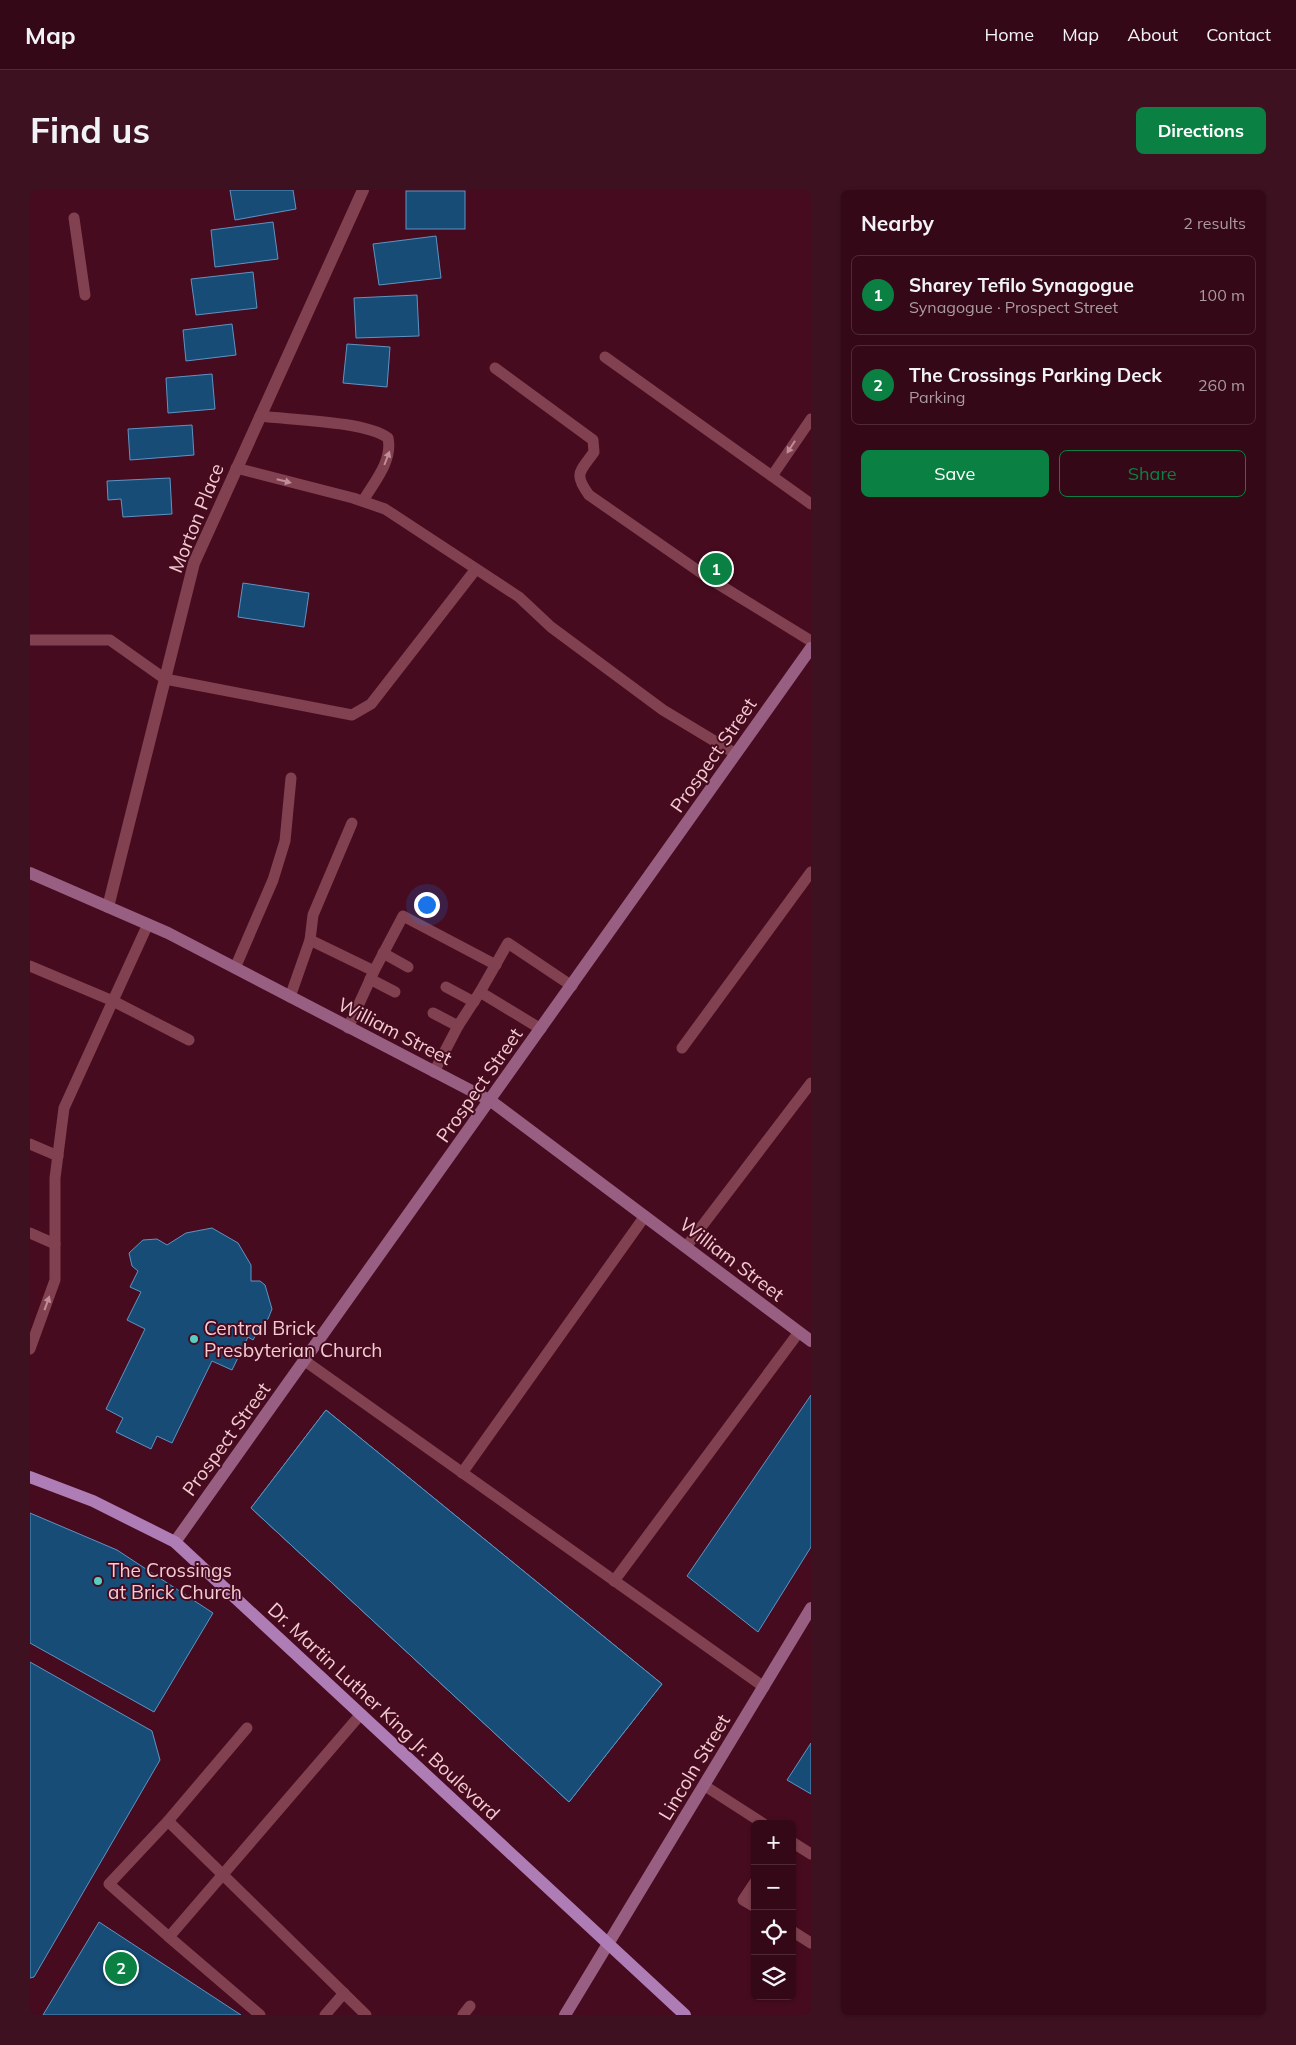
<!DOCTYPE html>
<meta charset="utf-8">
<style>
body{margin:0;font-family:Mulish,sans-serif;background:#3d1120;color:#f1f3f6}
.controls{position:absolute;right:15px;bottom:15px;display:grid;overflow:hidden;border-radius:8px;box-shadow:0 1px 4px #0004}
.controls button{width:45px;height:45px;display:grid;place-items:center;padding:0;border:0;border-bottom:1px solid #4f2936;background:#350817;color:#f1f3f6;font:25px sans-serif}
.you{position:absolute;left:396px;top:714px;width:18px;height:18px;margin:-12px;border:4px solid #fff;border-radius:50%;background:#1a73e8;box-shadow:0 0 0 8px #1a73e833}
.badge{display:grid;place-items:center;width:32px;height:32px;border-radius:50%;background:#0b8043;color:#fff;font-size:16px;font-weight:700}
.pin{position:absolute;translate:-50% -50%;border:2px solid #fff;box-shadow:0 1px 5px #0006}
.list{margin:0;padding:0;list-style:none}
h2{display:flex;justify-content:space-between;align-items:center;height:65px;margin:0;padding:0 20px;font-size:21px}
h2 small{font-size:16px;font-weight:400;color:#aa9aa1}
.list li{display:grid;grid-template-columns:32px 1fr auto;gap:15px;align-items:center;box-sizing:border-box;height:80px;margin:0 10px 10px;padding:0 10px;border:1px solid #4f2936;border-radius:8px}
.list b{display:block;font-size:19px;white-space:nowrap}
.list p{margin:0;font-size:16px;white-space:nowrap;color:#aa9aa1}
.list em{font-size:16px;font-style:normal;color:#aa9aa1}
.actions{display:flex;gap:10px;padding:15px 20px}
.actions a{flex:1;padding:11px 0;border:1px solid #0b8043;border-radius:8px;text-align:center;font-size:18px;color:#0b8043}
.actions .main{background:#0b8043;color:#fff}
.icon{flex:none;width:28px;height:28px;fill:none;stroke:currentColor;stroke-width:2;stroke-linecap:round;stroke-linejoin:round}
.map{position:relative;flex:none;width:781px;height:1825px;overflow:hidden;border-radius:8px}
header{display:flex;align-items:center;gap:30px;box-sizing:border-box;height:70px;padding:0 25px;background:#350817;border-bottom:1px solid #4f2936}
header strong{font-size:24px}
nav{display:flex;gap:28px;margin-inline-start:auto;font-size:18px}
.intro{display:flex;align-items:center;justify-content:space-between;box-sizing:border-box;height:120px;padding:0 30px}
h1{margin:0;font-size:35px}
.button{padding:12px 22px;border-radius:8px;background:#0b8043;color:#fff;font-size:18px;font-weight:700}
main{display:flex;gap:30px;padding:0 30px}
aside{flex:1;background:#350817;border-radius:8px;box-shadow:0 1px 4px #0004}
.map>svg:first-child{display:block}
.building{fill:#174c76;stroke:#5f93c2}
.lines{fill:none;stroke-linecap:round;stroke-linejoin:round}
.lane{stroke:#814150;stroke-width:11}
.street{stroke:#814150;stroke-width:12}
.secondary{stroke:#985f82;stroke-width:12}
.primary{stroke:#af7db5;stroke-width:12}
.oneway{fill:#c08d98}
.poi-dot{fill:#56cec2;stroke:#470b1f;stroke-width:2}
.labels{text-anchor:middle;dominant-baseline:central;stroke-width:4;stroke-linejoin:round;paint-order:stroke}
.street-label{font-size:19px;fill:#f3ccd2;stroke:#470b1f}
.poi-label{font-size:19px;fill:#f3ccd2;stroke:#470b1f;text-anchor:start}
</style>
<header>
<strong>Map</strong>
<nav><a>Home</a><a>Map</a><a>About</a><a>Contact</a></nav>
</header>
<div class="intro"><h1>Find us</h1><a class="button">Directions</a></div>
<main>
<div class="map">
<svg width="781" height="1825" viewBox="0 0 781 1825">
<rect width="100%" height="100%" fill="#470b1f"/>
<!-- building -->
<g class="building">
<path d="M200,0h63l3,19 -61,11z"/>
<rect x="376" y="1" width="59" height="38"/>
<path d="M243,32l5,37 -63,8 -4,-37z"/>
<path d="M406,46l5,42 -62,7 -6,-41z"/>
<path d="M223,82l4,36 -61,7 -5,-36z"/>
<path d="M387,105l2,41 -63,2 -2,-40z"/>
<path d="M202,134l4,31 -50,6 -3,-31z"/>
<path d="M317,154l43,3 -3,40 -44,-4z"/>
<path d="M182,184l3,35 -47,4 -2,-35z"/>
<path d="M162,235l2,30 -64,5 -2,-31z"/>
<path d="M140,288l2,36 -49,3 -2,-18 -13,1 -1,-19z"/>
<path d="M213,393l66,10 -5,34 -66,-10z"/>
<path d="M182,1038l26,15 13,22v16h9l5,4 7,24 -4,10 -9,6h2l-8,15 -5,-3 -16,33 -20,-9 -40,82 -15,-7 -6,13 -35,-17 7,-14 -17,-9 39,-80 -18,-9 14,-28 -11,-5 8,-16 -6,-5 -3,-13 14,-13 14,-1 10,6 19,-12z"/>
<path d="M781,1205v152l-53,85 -71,-56z"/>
<path d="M296,1220l336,274 -93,118 -318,-294z"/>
<path d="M296,1220l336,274 -93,118 -318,-294z"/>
<path d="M0,1323l87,37 96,63 -59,99 -124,-69z"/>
<path d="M0,1472l122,69 8,29 -126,217 -4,1z"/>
<path d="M781,1553v51l-24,-14z"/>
<path d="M69,1732l142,93h-198z"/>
</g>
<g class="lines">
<!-- lane -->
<g class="lane">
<path d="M44,28l11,77"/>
<path d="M575,167l206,147"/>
<path d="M465,178l98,72 1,12c-14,20 -21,21 -5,43l121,84 101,62"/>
<path d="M230,226c31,4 105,5 128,22 5,23 -14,44 -25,63"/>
<path d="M206,278l117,30 32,11 134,88 32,30 112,83 73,44"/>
<path d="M742,286l39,-57"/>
<path d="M0,450h80l55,39 187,36 19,-11 105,-135"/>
<path d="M280,750l64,31"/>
<path d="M353,763l25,14"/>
<path d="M0,776l83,35 76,39"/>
<path d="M205,778l38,-88 12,-39 6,-63"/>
<path d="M340,789l25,13"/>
<path d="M416,797l28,15"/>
<path d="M450,802l28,-49 64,43"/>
<path d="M260,807l20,-57 3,-25 39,-92"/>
<path d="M403,823l25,13"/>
<path d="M318,838l26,-57 29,-55 93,49"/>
<path d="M652,858l129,-176"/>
<path d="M404,882l24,-46 22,-34 61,37"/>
<path d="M0,954l28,12"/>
<path d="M0,1043l25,11"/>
<path d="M656,1057l125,-164"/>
<path d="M0,1159l25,-69v-102l9,-70 84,-184"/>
<path d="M275,1171l459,326"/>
<path d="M432,1283l183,-257"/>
<path d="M584,1391l185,-249"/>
<path d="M217,1538l-79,93 -59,63 60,53 192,-223"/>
<path d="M675,1596l59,38"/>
<path d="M138,1631l198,194"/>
<path d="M762,1652l19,12"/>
<path d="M725,1692l-12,18 12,7"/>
<path d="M762,1741l19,12"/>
<path d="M139,1747l91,78"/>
<path d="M295,1825l19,-22"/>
<path d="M433,1825l7,-9"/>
</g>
<!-- street -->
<path class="street" d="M78,717l86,-344 169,-373"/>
<!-- secondary -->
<g class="secondary">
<path d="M0,683l138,60 323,168 320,240"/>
<path d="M145,1352l636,-894"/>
<path d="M535,1825l246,-407"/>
</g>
<!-- primary -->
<path class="primary" d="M0,1287l63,24 82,41 510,473"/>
</g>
<!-- one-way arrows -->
<defs><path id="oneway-solid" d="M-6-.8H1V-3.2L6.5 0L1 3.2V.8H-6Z" transform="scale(1.25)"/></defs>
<g class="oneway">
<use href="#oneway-solid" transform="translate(761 257) rotate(123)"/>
<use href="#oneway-solid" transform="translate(357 268) rotate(-69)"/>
<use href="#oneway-solid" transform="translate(254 291) rotate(14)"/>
<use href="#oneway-solid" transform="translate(17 1113) rotate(-70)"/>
</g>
<!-- markers -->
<g class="poi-dot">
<circle cx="164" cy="1149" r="5"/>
<circle cx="68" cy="1391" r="5"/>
</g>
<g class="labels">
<!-- street labels -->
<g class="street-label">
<text transform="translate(166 328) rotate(-68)">Morton Place</text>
<text transform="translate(683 565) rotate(-55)">Prospect Street</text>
<text transform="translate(365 841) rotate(27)">William Street</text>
<text transform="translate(449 895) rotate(-55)">Prospect Street</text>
<text transform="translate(702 1069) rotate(37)">William Street</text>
<text transform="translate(196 1249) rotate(-54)">Prospect Street</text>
<text transform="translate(354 1521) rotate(43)">Dr. Martin Luther King Jr. Boulevard</text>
<text transform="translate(664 1577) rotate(-59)">Lincoln Street</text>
</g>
<!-- poi labels -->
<g class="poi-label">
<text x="174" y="1138">Central Brick<tspan x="174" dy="22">Presbyterian Church</tspan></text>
<text x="78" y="1380">The Crossings<tspan x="78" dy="22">at Brick Church</tspan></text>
</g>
</g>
</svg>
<div class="controls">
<button>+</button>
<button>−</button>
<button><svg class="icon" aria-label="locate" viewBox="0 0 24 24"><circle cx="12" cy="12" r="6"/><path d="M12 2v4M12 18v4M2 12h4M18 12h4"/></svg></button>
<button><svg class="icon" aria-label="layers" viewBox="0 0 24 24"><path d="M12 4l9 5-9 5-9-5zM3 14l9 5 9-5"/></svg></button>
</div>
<div class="you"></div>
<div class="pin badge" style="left:686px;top:379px">1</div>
<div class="pin badge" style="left:91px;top:1778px">2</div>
</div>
<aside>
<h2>Nearby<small>2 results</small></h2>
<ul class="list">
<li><span class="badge">1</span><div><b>Sharey Tefilo Synagogue</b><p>Synagogue · Prospect Street</p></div><em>100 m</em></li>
<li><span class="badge">2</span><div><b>The Crossings Parking Deck</b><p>Parking</p></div><em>260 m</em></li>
</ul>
<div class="actions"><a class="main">Save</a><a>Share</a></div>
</aside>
</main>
